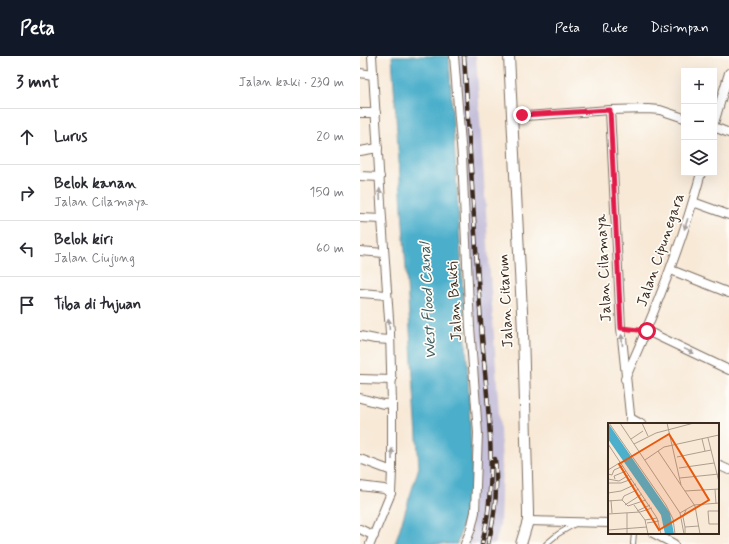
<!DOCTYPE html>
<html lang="id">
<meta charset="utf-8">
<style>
body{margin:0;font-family:Mynerve,sans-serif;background:#f2f2f3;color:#2b2b33}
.controls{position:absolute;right:12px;top:12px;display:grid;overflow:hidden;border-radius:0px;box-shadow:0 4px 16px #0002}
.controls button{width:36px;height:36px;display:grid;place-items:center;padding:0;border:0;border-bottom:1px solid #e1e1e2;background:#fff;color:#2b2b33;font:20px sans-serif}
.stop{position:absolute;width:12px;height:12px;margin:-9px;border:3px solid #e11d48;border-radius:50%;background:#fff}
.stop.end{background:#e11d48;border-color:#fff;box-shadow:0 1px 4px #0008}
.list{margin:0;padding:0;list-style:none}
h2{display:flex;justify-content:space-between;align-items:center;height:52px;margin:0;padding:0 16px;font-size:17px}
h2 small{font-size:13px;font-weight:400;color:#7c7c81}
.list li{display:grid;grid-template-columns:26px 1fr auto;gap:12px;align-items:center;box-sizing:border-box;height:56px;padding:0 16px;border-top:1px solid #e1e1e2}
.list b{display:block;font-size:15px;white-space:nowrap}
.list p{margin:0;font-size:13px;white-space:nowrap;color:#7c7c81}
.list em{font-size:13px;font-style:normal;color:#7c7c81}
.icon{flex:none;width:22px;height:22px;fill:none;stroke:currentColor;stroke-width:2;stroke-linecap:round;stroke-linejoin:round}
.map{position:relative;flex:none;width:369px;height:488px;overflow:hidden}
header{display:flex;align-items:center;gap:24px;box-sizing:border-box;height:56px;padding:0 20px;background:#111827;color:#fff}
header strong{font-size:19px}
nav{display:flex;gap:22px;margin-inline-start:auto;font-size:14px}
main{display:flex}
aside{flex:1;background:#fff}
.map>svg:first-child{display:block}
.industrial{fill:#c6c0da}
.water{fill:#4cafcb;stroke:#446c74}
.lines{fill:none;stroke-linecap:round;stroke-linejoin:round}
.service-casing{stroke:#7d6d5f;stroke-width:6}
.minor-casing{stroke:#7d6d5f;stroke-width:10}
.tertiary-casing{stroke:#7d6d5f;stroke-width:12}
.path{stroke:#7d6d5f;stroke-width:1.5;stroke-dasharray:1 3;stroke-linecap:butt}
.service{stroke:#fff;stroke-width:4}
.minor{stroke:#fff;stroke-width:8}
.tertiary{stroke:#fff;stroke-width:10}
.rail-casing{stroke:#3b2a1e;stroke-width:4.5}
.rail{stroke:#fdfcf7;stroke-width:3;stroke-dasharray:9;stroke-linecap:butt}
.oneway{fill:#a79f9a}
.route{stroke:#e11d48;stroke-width:5}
.labels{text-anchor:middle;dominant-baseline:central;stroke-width:3.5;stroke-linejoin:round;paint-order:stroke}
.street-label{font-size:15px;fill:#3b2a1e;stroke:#fdfcf7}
.water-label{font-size:16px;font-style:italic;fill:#425f63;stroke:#fdfcf7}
.inset-road{fill:none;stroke:#ac9d8d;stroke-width:1}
.view{fill:#e8590c;fill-opacity:0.15;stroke:#e8590c;stroke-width:2}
.inset-edge{fill:none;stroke:#3b2a1e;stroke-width:2}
</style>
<header>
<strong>Peta</strong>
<nav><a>Peta</a><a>Rute</a><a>Disimpan</a></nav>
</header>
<main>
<aside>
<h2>3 mnt<small>Jalan kaki · 230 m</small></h2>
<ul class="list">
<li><svg class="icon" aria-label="ahead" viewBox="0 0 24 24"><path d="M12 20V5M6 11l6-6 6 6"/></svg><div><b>Lurus</b></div><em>20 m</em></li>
<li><svg class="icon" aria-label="right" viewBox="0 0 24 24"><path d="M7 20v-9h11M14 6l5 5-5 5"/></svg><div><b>Belok kanan</b><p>Jalan Cilamaya</p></div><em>150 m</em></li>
<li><svg class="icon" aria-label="left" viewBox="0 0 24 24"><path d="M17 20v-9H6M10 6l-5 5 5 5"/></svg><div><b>Belok kiri</b><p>Jalan Ciujung</p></div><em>60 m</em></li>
<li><svg class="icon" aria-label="arrive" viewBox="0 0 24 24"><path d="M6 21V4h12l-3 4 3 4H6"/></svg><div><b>Tiba di tujuan</b></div></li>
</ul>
</aside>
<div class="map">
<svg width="369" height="488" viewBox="0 0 369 488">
<rect width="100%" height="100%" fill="#fdfcf7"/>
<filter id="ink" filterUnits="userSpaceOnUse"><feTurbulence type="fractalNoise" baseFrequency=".025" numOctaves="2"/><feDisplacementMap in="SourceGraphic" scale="8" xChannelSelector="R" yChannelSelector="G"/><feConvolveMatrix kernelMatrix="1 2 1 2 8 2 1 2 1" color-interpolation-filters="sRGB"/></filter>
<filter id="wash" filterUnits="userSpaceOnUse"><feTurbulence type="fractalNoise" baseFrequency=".012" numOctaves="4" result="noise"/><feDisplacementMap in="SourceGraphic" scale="16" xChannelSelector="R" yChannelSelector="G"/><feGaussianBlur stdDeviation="0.9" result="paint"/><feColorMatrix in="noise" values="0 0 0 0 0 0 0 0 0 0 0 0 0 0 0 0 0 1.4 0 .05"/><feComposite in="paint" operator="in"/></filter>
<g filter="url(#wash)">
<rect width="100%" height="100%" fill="#f8e9d7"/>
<!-- industrial -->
<path class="industrial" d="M96,0h20l26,404 -2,66 -5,18h-33l3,-5 8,-43 2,-64z"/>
<!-- water -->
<path class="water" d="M32,0h57l19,321 5,112 -16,55h-62l24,-77z"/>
</g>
<g filter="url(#ink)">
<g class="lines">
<defs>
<g id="service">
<path d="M186,488l12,-10 17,-10"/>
<path d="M273,488l1,-11"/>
</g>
<g id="minor">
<path d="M94,0l8,101 8,170 8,106 -3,79 -4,17 -6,15"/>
<path d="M0,17l13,2"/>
<path d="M250,54l11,218 10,96"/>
<path d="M0,57h16"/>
<path d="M152,61l98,-7 38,-1 12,1 24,8"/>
<path d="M354,67l15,-50"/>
<path d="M354,71l15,6"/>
<path d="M0,95l18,-3"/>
<path d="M0,120l20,1"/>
<path d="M333,146l36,13"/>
<path d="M0,162l22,1"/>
<path d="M0,195l24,2"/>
<path d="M311,214l58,23"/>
<path d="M0,237l27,2"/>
<path d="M287,275l82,39"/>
<path d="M0,280l15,3 15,1"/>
<path d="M0,323l32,1"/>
<path d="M265,323c30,-67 57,-135 76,-206"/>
<path d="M0,342l23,6 9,-1"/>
<path d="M270,362l11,6"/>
<path d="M0,403l32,12"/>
<path d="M358,409l11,5"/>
<path d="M0,430l24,3 7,4"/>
<path d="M168,465l81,2"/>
<path d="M0,473l14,7"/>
<path d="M293,477l21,11"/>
<path d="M10,488l21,-51 1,-22v-68l-2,-70 -8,-114 -10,-163"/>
</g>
<path id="tertiary" d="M149,0l14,275 5,181v9l-7,23"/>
</defs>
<!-- service casing -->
<use href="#service" class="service-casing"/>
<!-- minor casing -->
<use href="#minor" class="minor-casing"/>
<!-- tertiary casing -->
<use href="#tertiary" class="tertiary-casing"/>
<!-- path -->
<path class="path" d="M269,273l8,1"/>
<!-- service -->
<use href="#service" class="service"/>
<!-- minor -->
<use href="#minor" class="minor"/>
<!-- tertiary -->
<use href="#tertiary" class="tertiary"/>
<defs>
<g id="rail">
<path d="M104,0c6,93 11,187 18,281 5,68 17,139 0,207"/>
<path d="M128,488c7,-28 10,-57 7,-85"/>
</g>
</defs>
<!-- rail casing -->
<use href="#rail" class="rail-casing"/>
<!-- rail -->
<use href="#rail" class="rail"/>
</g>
<!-- one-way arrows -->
<defs><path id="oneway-solid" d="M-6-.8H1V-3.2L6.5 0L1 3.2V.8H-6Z"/></defs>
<g class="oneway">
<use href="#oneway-solid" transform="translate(20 138) rotate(-93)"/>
<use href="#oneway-solid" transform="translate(326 168) rotate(108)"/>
<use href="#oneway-solid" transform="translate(29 268) rotate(-94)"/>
<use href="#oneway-solid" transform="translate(262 284) rotate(-95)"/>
<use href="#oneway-solid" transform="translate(329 295) rotate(26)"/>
<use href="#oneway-solid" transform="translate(32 398) rotate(-90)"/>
</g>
</g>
<g class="lines" filter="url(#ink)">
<!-- route -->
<path class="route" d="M162,59l88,-5 11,218 26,3"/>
</g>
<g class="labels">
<!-- street labels -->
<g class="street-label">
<text transform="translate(301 194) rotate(-71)">Jalan Cipunegara</text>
<text transform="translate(244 212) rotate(-93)">Jalan Cilamaya</text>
<text transform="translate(95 245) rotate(-93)">Jalan Bakti</text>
<text transform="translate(146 245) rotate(-93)">Jalan Citarum</text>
</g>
<!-- water labels -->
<g class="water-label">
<text transform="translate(68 245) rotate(-93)">West Flood Canal</text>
</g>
</g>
<!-- overview -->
<g transform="translate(248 367)">
<rect width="111" height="111" fill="#f8e9d7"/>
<path d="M0,0l62,90 4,21h-9l-4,-19 -53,-76z" fill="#4cafcb"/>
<path class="inset-road" d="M1,0l57,82 7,14 2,15M12,0l60,90 4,21M34,0l6,13M59,0l14,62M100,15l11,44M23,16l12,-8M94,16l3,12M0,21l49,74 4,16M26,21l22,-11 38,-10M50,28l37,55 5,28M69,34l34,-7M37,37l19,-13 55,-12M71,45l35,-5M0,47l13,-8M0,51l4,1 2,-5 9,-4M72,55l39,-4M0,56l11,2 10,-6M7,56l-1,-3 12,-5M0,60h13l11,-4M107,66l1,15M77,68l34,-2M0,70l13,-2 15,-7M3,77l1,13M14,77l6,6 18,-6M14,77l2,-4 15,-7M0,78l14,-1M17,82l17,-11M26,82l11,15 3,14M29,88l13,-6M111,88h-11l1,13h10M19,90v21M72,90l14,-8 25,-2M0,91l32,-2 12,-4M37,97l12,-2M39,100l12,-2M77,104l-2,-10 3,-7M0,107l39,-3M77,111v-7l14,-1"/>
<path class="view" d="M61,11l40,66 -50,30 -40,-66z"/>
<rect width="111" height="111" class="inset-edge"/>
</g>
</svg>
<div class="controls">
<button>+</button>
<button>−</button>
<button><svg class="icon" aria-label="layers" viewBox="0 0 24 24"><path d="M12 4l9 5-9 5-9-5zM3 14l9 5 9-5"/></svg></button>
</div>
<div class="stop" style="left:287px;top:275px"></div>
<div class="stop end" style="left:162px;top:59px"></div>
</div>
</main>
